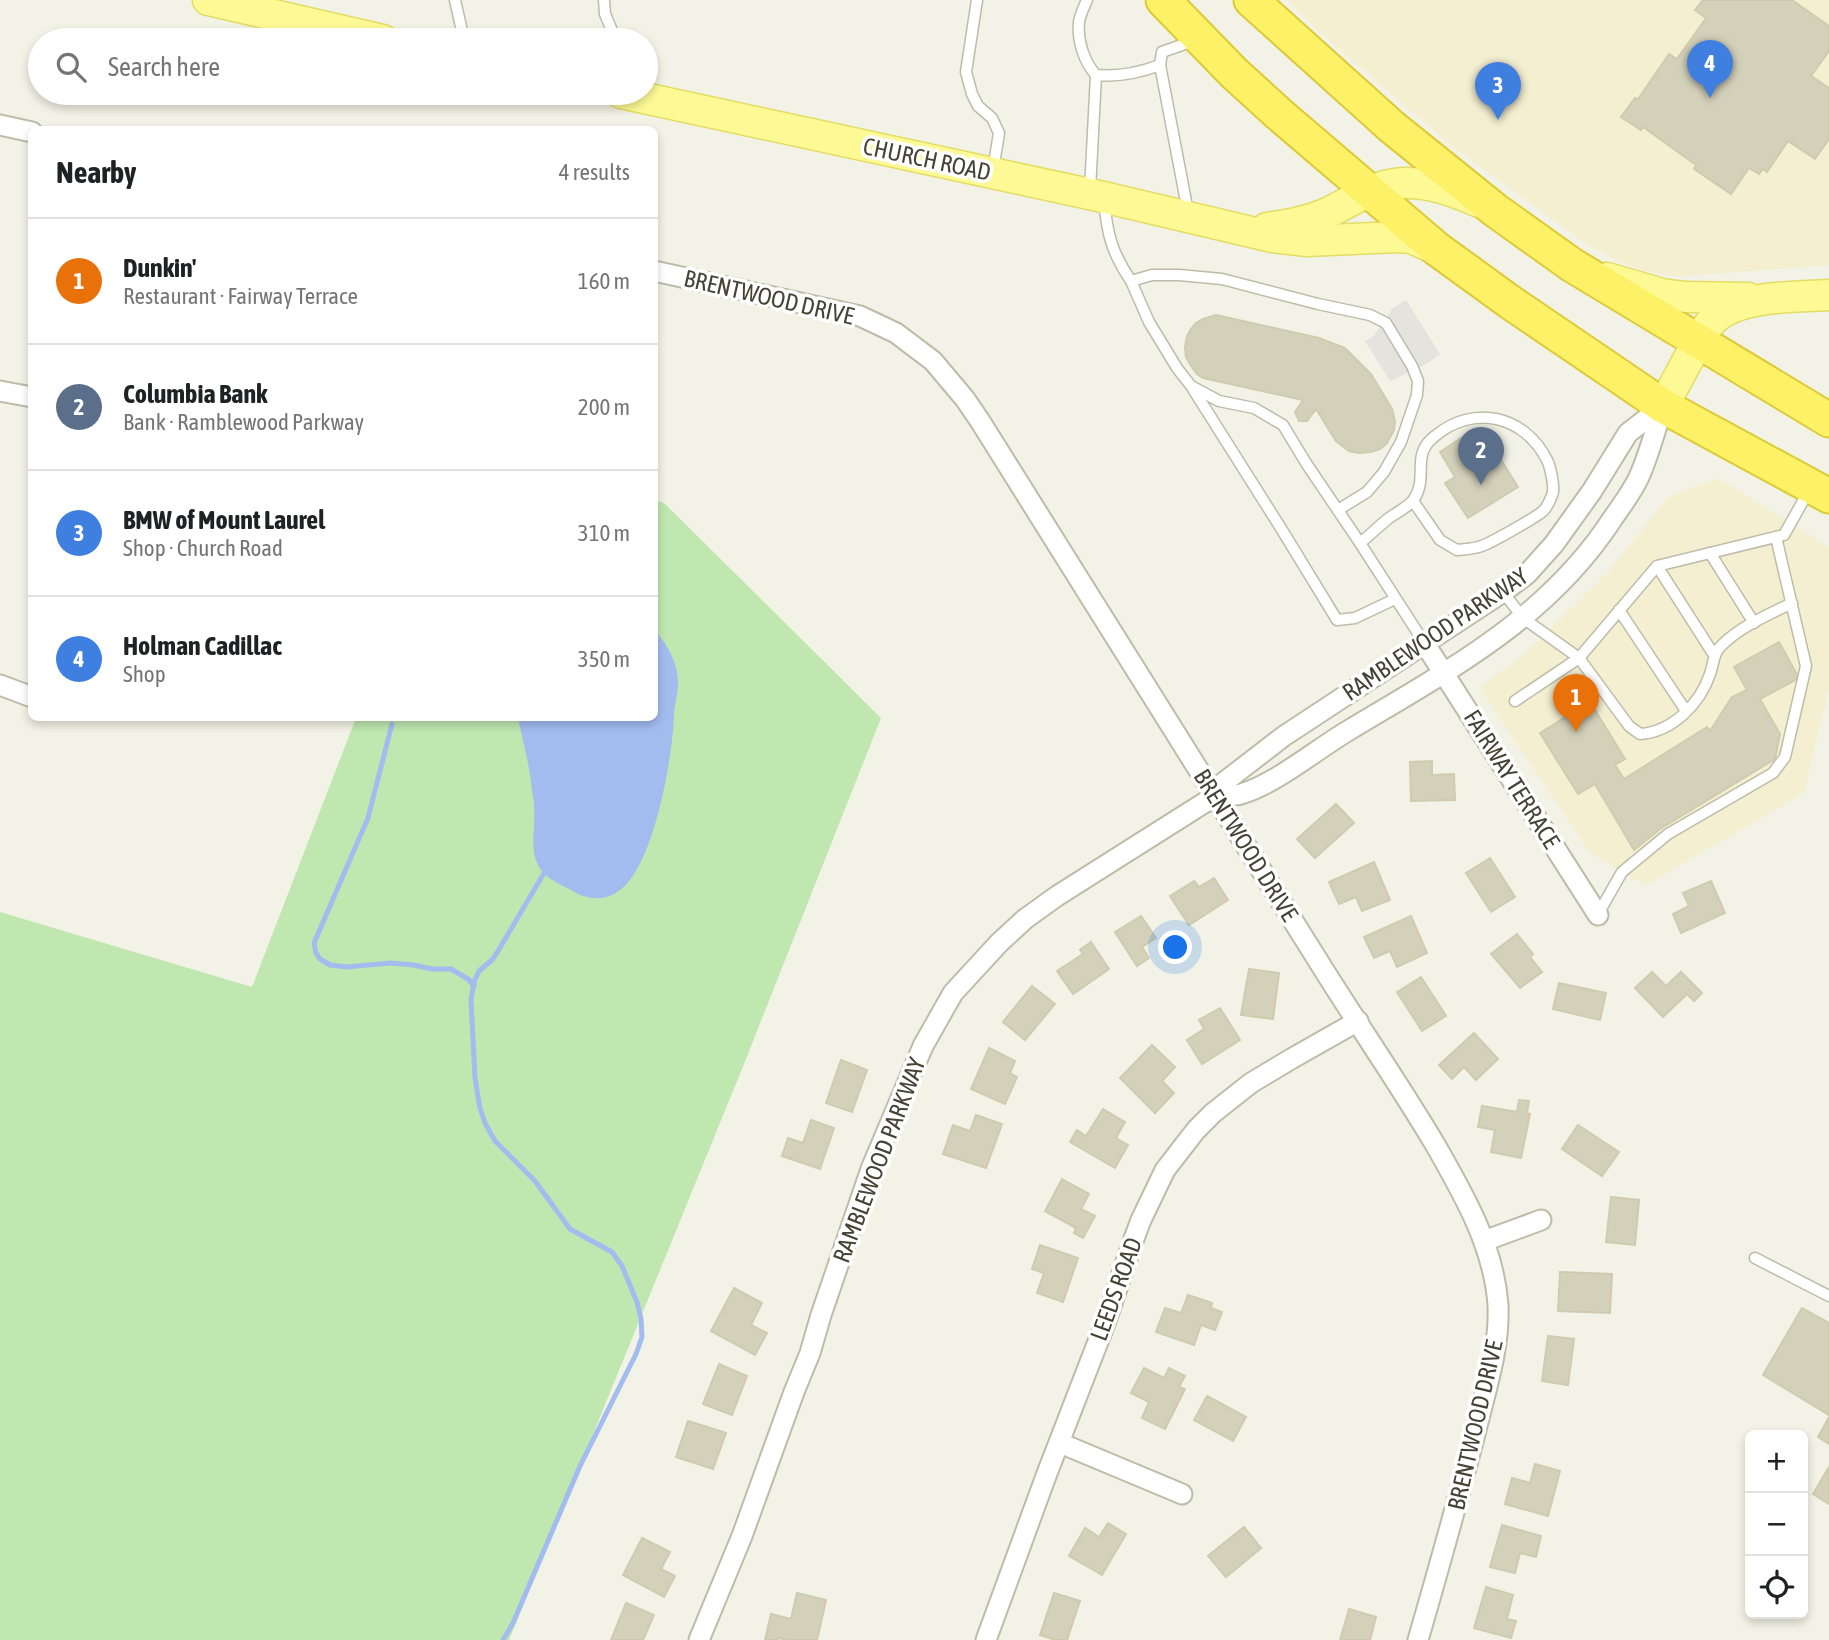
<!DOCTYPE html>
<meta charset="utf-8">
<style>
body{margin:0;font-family:"Asap Condensed",sans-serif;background:#f2f2f2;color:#202124}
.controls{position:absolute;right:21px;bottom:21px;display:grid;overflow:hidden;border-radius:10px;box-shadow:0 4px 10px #0003}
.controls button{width:63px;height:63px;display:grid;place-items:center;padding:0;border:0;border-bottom:2px solid #e0e0e0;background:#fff;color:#202124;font:35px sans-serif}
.you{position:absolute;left:1176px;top:948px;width:24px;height:24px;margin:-18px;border:5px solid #fff;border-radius:50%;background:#1a73e8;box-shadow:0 0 0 10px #1a73e833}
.badge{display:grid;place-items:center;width:46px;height:46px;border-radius:50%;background:#ea580c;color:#fff;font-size:23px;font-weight:700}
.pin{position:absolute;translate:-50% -58px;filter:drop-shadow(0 2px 4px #0008)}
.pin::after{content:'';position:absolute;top:37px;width:24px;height:21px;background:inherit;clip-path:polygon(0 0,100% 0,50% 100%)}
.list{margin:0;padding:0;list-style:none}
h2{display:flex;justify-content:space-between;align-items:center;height:91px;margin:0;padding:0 28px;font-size:30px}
h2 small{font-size:23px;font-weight:400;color:#757577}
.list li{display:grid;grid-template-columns:46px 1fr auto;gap:21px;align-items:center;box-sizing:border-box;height:126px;padding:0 28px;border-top:2px solid #e0e0e0}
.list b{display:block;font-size:26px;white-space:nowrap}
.list p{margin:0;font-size:23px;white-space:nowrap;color:#757577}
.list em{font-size:23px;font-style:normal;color:#757577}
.icon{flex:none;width:38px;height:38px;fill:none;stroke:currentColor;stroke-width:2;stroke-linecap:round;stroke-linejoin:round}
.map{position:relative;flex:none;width:1829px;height:1640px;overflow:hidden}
.search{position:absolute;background:#fff;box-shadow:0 4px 10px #0003;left:28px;top:28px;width:630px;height:77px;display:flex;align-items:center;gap:18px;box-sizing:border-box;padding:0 24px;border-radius:38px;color:#757577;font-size:26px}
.panel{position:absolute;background:#fff;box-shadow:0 4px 10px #0003;left:28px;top:126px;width:630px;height:595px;border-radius:10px}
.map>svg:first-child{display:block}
.commercial{fill:#f5efd1}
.green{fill:#bfe7af}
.parking{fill:#e4e3de}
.water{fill:#a2bcf0}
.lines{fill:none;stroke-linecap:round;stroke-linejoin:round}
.stream{stroke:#a2bcf0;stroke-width:5}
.building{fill:#d4d1bb;stroke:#cfcbaf;stroke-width:2}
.lane-casing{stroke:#bebca9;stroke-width:13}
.street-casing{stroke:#bebca9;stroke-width:23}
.primary-casing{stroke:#e3dd64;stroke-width:33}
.highway-casing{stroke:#dcca37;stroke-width:37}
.lane{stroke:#fff;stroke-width:10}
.street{stroke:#fff;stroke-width:19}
.primary{stroke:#fdfa95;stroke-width:30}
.highway{stroke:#fdf167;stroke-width:33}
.labels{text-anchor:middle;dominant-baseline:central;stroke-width:7;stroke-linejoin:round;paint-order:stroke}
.street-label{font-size:24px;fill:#464335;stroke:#fff}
</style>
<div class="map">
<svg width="1829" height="1640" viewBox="0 0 1829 1640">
<rect width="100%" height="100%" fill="#f3f2e6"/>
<!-- commercial -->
<g class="commercial">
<path d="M1287,0h542v265l-153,12 -36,-7 -22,-9 -29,-15 -140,-102 -134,-116z"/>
<path d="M1718,478l111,69v142l-25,104 -158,92 -55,-31 -112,-166 43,-32 84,-82 62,-77z"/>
</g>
<!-- green -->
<path class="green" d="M655,500l9,3 217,215 -139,351 -233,571h-509v-728l252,75 104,-269h298z"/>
<!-- parking -->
<path class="parking" d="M1406,300l34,54 -12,9 -38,18 -25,-40 9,-5 18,-27z"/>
<!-- water -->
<path class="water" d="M655,631c9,9 18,24 21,37 5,19 -1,30 -2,47 -1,40 -20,151 -54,175 -16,12 -33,10 -49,0 -12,-6 -28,-13 -33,-25 -7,-15 -4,-27 -4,-42 1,-11 0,-22 -2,-32 -2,-25 -9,-49 -14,-73h136z"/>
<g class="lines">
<!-- stream -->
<g class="stream">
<path d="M392,724l-24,94 -54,125 2,10 4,6 10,6 17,2 43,-4 24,2 18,4h19l17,10 6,7"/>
<path d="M503,1640l10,-17 67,-157 56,-112 6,-17 -1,-18 -4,-17 -15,-36 -10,-14 -42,-23 -35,-48 -40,-40 -10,-18 -5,-15 -5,-30 -4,-78 3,-18 5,-11 14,-12 8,-13 46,-78"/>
</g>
</g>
<!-- building -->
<g class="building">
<path d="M1703,0h89l37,26v25l-18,25 18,12v51l-14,20 -27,-18 -21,31 -4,-3 -4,5 -10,-6 -18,26 -37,-25 2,-4 -53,-38 -2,3 -20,-13 14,-19 3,1 31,-45 8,5 29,-41 -11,-8z"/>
<path d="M1216,315l103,23 26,10 26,26 21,35 3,12 -1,9 -7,13 -7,6 -9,3 -12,1 -10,-2 -13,-10 -20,-32 -9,12h-8l-4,-9 8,-12 -100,-22 -6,-4 -6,-8 -5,-9 -1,-10 2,-11 4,-7 5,-6 7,-4z"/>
<path d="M1463,437l16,26 17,-11 22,35 -50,31 -23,-35 10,-6 -15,-25z"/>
<path d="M1779,642l20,36 -39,21 20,35 -5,25 -115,70 -26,21 -39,-66 -17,10 -38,-61 50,-31 35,57 -10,6 9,14 83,-52 3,4 22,-34 15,-7 -13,-23z"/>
<path d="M1432,761v14l22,-1 1,26 -44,1 -1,-39z"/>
<path d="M1336,804l18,19 -39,35 -18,-19z"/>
<path d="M1490,858l25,39 -24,15 -25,-39z"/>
<path d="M1374,862l16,38 -28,11 -6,-14 -17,7 -10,-22z"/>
<path d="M1214,878l14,22 -39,25 -19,-29 24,-15 5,6z"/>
<path d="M1711,881l14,32 -44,20 -8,-19 16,-8 -6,-13z"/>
<path d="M1141,916l15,22 -14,9 7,11 -12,8 -22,-34z"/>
<path d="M1411,916l16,37 -30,14 -7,-16 -16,7 -10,-21z"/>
<path d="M1517,934l16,20 -3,3 12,15 -22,16 -29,-34z"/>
<path d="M1091,942l18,27 -36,25 -16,-23 26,-17 -3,-4z"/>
<path d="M1249,969l30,4 -6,46 -32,-4z"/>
<path d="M1652,972l14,14 15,-14 21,21 -8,8 -7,-7 -24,23 -28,-29z"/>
<path d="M1421,977l25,39 -24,15 -25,-39z"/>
<path d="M1559,983l47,10 -6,27 -47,-11z"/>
<path d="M1032,986l23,18 -30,36 -22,-18z"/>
<path d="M1220,1008l20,32 -38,24 -15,-24 17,-11 -5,-9z"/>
<path d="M1474,1033l24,26 -22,21 -12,-13 -12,12 -13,-14z"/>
<path d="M1152,1045l23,22 -13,14 12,12 -19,20 -35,-35z"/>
<path d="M989,1048l26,13 -5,12 7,4 -12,27 -34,-15z"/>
<path d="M841,1060l26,10 -15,42 -26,-9z"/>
<path d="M1519,1100l10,1 -2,12 3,1 -9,44 -30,-6 4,-22 -17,-3 4,-21 35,6z"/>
<path d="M1103,1109l22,13 -9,16 12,7 -13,23 -45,-26 7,-12 9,6z"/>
<path d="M976,1115l26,9 -16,44 -43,-14 10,-29 17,6z"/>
<path d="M811,1120l23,8 -14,41 -38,-13 6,-18 15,5z"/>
<path d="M1578,1125l41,27 -17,24 -40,-27z"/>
<path d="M1062,1179l27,15 -8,15 14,7 -12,22 -9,-5 2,-5 -31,-17z"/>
<path d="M1611,1197l28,3 -4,45 -29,-3z"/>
<path d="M1040,1245l38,13 -15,44 -26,-9 7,-20 -12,-4z"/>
<path d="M1560,1272l52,2 -2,39 -52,-2z"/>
<path d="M734,1288l28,15 -11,22 16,8 -12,22 -44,-24z"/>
<path d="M1188,1295l24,8 -1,5 11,4 -7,18 -14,-5 -7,20 -38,-13 9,-24 16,5z"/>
<path d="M1802,1308l27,15v92l-66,-40z"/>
<path d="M1548,1336l26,3 -6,46 -26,-4z"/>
<path d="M719,1364l28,12 -15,39 -29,-11z"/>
<path d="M1144,1368l20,10 5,-10 16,8 -6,11 6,2 -20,40 -23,-11 7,-16 -18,-9z"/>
<path d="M1207,1396l39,21 -13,24 -39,-21z"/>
<path d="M1829,1417v27l-11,-7z"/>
<path d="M688,1421l38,12 -13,36 -37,-12z"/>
<path d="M1535,1464l25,7 -12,45 -43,-12 7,-26 18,5z"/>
<path d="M1829,1467v37l-16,-10z"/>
<path d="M1108,1523l18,11 -24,41 -33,-19 16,-28 14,9z"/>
<path d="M1502,1525l39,11 -5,21 -16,-4 -5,20 -25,-6z"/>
<path d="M1244,1527l17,21 -35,29 -18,-21z"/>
<path d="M642,1538l28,14 -9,17 14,7 -11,21 -41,-22z"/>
<path d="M1486,1587l27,8 -6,24 9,2 -5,17 -37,-10z"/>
<path d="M797,1593l29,7 -9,40h-29l-10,-2v2h-13l6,-26 20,5z"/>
<path d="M1054,1593l26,8 -13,39h-11l-16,-5z"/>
<path d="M626,1603l28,12 -11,25h-32z"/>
<path d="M1349,1609l27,8 -6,23h-30z"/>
</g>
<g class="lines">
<defs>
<g id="lane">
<path d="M455,0l9,40"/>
<path d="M604,0l1,14 11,26"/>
<path d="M977,0l-11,72 6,22 6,12 14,12 7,15 -6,37"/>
<path d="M1087,0c-3,7 -7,15 -8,22 -2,18 5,40 17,53 22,2 43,-2 64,-10"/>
<path d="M1090,190l6,-115"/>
<path d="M1104,200c3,34 8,53 27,81"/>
<path d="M1188,212l-28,-147 2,-13 31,-11"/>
<path d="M1193,389l89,141 55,90 18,-2 40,-19"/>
<path d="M1338,510l29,-18 17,-20 17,-30 16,-47 1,-14 -6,-15 -26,-43 -16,-8 -52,-11 -96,-25 -43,-4h-27l-21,6 18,41 28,46 14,18 28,15 35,7 29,17 23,38 54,80 65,101"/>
<path d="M1360,543c10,-8 19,-17 29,-25 8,-6 20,-11 25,-19 15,-23 -4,-44 21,-63 39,-32 89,-21 112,24 3,6 7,24 6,31 0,4 -6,16 -9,19 -5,6 -52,32 -60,35 -8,4 -18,4 -27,5l-17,-10 -27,-39"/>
<path d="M1710,553l44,70"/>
<path d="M1657,566l57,89"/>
<path d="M1503,592l20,26 56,40 78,-92 127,-31 24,-43"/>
<path d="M1619,610l67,101"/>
<path d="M1515,701l64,-43 50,68 11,8c32,-2 60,-30 70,-60 4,-11 3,-21 12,-29 19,-19 46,-30 70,-42"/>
<path d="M1598,914l24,-42 46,-38 105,-61 12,-16 21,-91 -30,-129"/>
<path d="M1755,1258l74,38"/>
</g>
<g id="street">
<path d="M0,125l32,7"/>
<path d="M654,271l206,45 36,17 37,28 32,38 15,22c113,180 225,359 337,538 39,63 81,123 119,187 28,49 58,101 62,159 2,44 -13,87 -23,129 -18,69 -37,137 -57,206"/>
<path d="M0,391l32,6"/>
<path d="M1425,644l173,271"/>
<path d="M0,685l32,12"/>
<path d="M1215,796c8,-1 18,0 26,-2 34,-10 75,-44 105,-62 101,-61 201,-112 267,-214 9,-13 19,-26 26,-41 10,-22 16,-47 24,-70"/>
<path d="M1484,1241l57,-21"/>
<path d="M1060,1443l122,51"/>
<path d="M699,1640l43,-104 52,-144 16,-39 11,-38 50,-146 52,-123 30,-53 46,-50 26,-24 32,-23 158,-100 8,-13 61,-47 219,-144 24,-18 27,-30 38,-53 36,-58 35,-27"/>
<path d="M986,1640l60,-164 60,-155 26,-77 9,-24 24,-50 31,-40 17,-17 38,-30 40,-24 67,-38"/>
</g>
<g id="primary">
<path d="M208,0l175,40"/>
<path d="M621,93l482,104 169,40 35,4 90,-4 14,1 25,11"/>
<path d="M1267,228c20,-3 39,-6 58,-14 18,-8 35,-20 54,-26 34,-12 69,0 100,14"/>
<path d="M1607,278l55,16 23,3 63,1"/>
<path d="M1663,406c9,-16 17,-32 26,-48 7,-13 14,-28 24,-38 26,-25 82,-23 116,-25"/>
</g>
<g id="highway">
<path d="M1163,0l71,73 45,41 158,135 73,53 153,104 166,90"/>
<path d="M1251,0l141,127 103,83 77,55 257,155"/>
</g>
</defs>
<!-- lane casing -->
<use href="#lane" class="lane-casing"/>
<!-- street casing -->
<use href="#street" class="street-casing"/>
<!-- primary casing -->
<use href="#primary" class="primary-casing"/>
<!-- highway casing -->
<use href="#highway" class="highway-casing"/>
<!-- lane -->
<use href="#lane" class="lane"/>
<!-- street -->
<use href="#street" class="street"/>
<!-- primary -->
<use href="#primary" class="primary"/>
<!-- highway -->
<use href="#highway" class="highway"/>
</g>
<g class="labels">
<!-- street labels -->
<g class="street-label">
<text transform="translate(927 159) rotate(12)">CHURCH ROAD</text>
<text transform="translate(769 297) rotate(13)">BRENTWOOD DRIVE</text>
<text transform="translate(1435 634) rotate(-34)">RAMBLEWOOD PARKWAY</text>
<text transform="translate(1512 779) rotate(58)">FAIRWAY TERRACE</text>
<text transform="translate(1246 845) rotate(58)">BRENTWOOD DRIVE</text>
<text transform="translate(879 1160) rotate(-69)">RAMBLEWOOD PARKWAY</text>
<text transform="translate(1116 1289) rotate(-70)">LEEDS ROAD</text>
<text transform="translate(1475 1425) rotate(-77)">BRENTWOOD DRIVE</text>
</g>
</g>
</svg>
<div class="controls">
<button>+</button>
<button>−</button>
<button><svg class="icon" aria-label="locate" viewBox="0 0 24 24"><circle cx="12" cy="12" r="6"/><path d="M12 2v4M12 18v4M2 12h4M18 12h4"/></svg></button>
</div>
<div class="you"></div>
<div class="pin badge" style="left:1576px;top:732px;background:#e8710a">1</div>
<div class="pin badge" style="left:1481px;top:485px;background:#5c6f8a">2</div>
<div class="pin badge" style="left:1498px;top:120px;background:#3f7fe0">3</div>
<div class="pin badge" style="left:1710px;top:98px;background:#3f7fe0">4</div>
<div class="search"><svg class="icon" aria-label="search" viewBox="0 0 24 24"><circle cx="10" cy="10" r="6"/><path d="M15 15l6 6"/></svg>Search here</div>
<section class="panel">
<h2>Nearby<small>4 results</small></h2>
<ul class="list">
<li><span class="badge" style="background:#e8710a">1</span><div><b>Dunkin'</b><p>Restaurant · Fairway Terrace</p></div><em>160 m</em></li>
<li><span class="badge" style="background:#5c6f8a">2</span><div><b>Columbia Bank</b><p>Bank · Ramblewood Parkway</p></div><em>200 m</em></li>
<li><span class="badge" style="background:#3f7fe0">3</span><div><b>BMW of Mount Laurel</b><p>Shop · Church Road</p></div><em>310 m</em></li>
<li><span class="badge" style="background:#3f7fe0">4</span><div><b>Holman Cadillac</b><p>Shop</p></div><em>350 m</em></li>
</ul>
</section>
</div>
